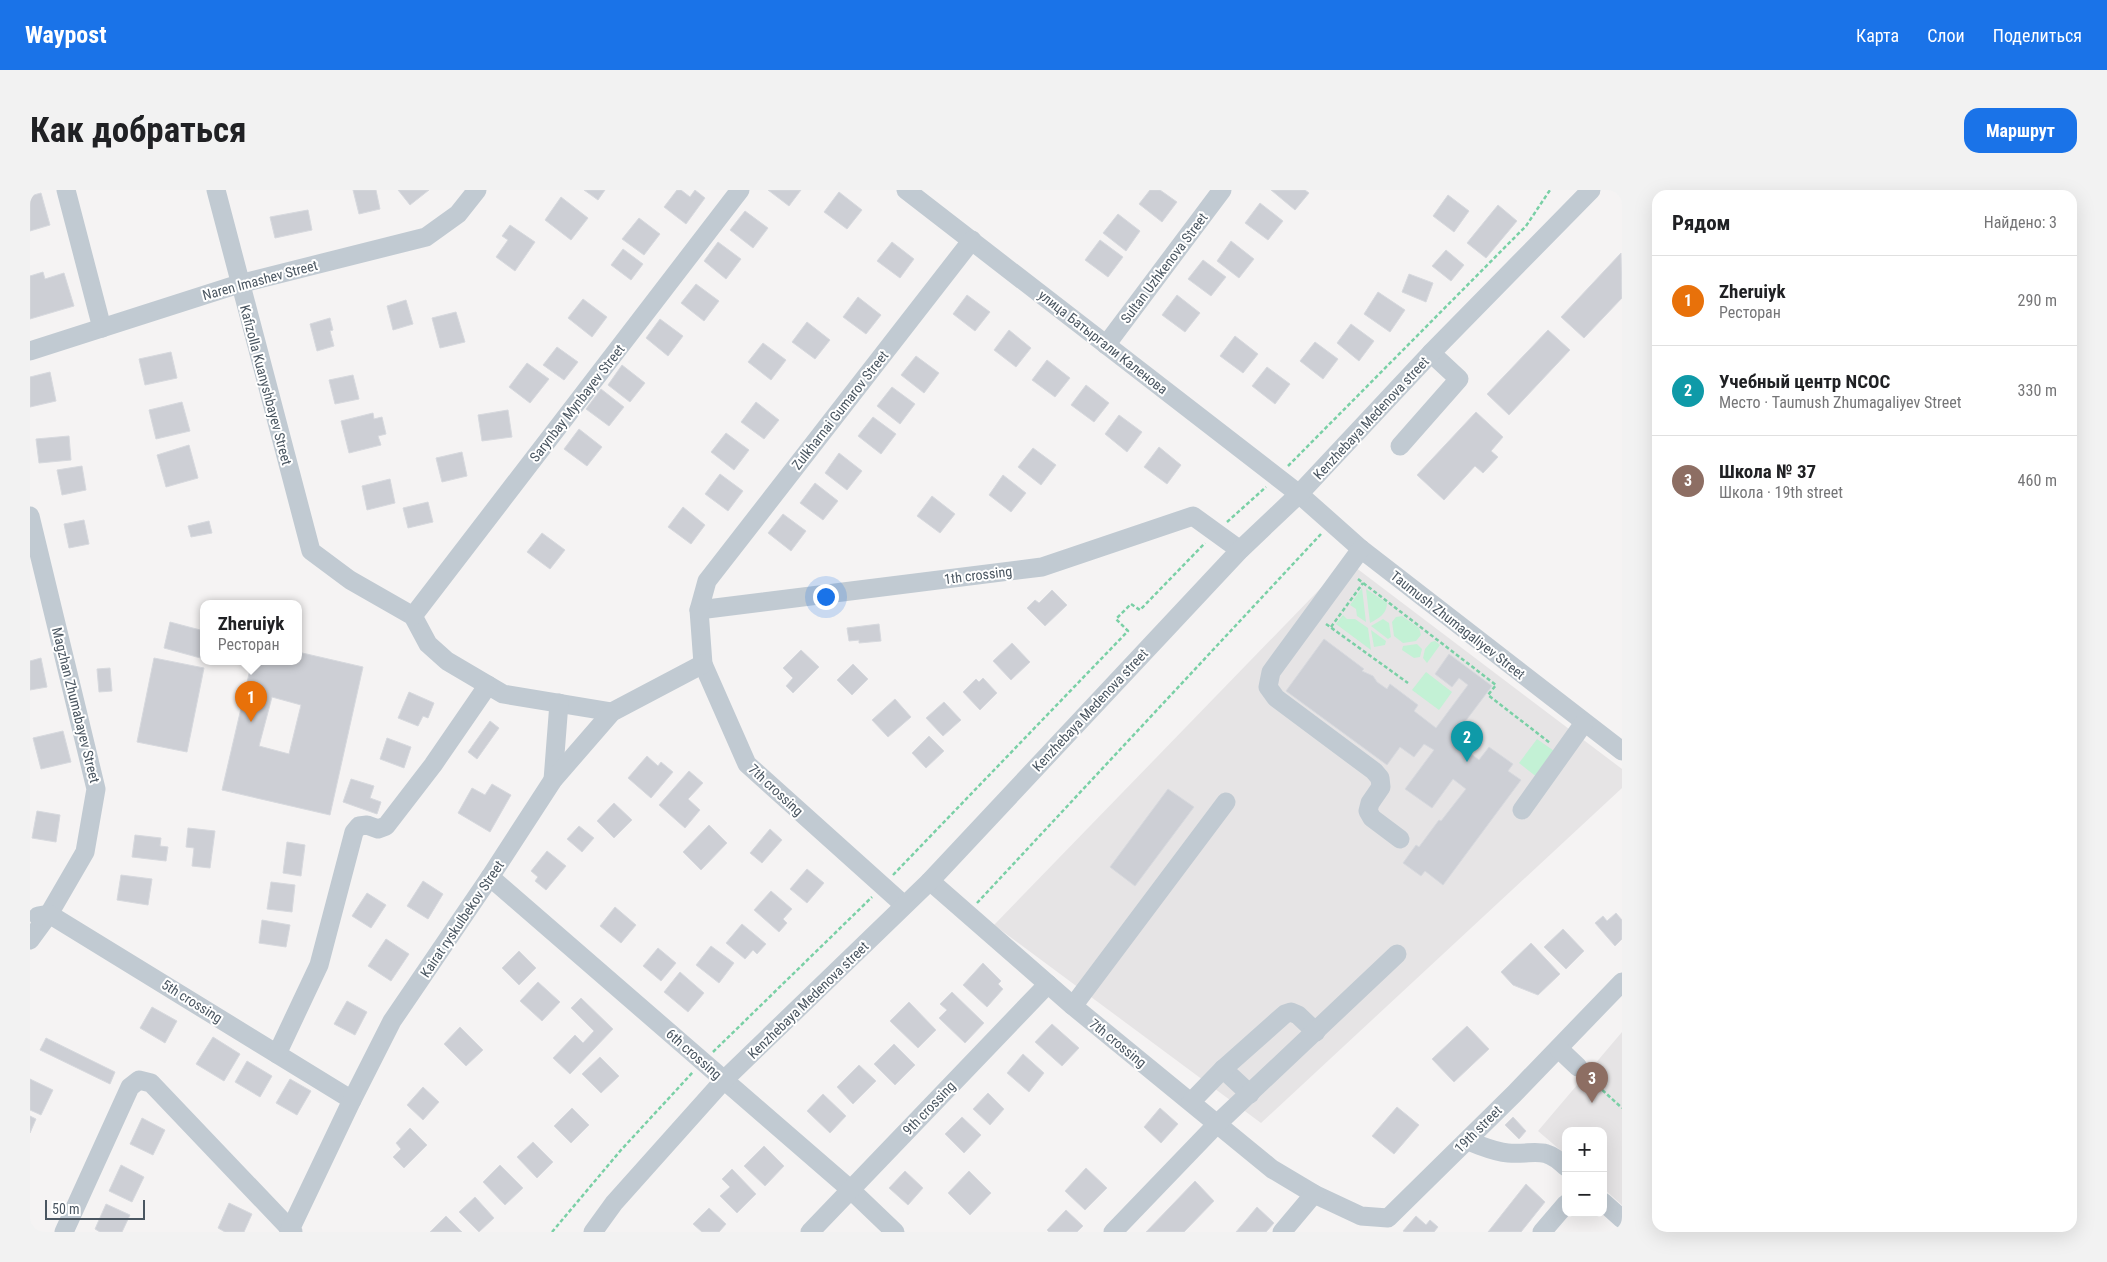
<!DOCTYPE html>
<html lang="ru">
<meta charset="utf-8">
<style>
body{margin:0;font-family:"Roboto Condensed",sans-serif;background:#f2f2f2;color:#202124}
.controls{position:absolute;right:15px;bottom:15px;display:grid;overflow:hidden;border-radius:10px;box-shadow:0 5px 20px #0002}
.controls button{width:45px;height:45px;display:grid;place-items:center;padding:0;border:0;border-bottom:1px solid #e0e0e0;background:#fff;color:#202124;font:25px sans-serif}
.scale{position:absolute;left:15px;bottom:12px;width:100px;box-sizing:border-box;padding-left:5px;border:2px solid #4a5661;border-top:0;font-size:14px;line-height:18px;white-space:nowrap;color:#4a5661;-webkit-text-stroke:4px #fff;paint-order:stroke}
.you{position:absolute;left:795px;top:406px;width:18px;height:18px;margin:-12px;border:4px solid #fff;border-radius:50%;background:#1a73e8;box-shadow:0 0 0 8px #1a73e833}
.badge{display:grid;place-items:center;width:32px;height:32px;border-radius:50%;background:#1a73e8;color:#fff;font-size:16px;font-weight:700}
.pin{position:absolute;translate:-50% -41px;filter:drop-shadow(0 1px 2px #0008)}
.pin::after{content:'';position:absolute;top:26px;width:18px;height:15px;background:inherit;clip-path:polygon(0 0,100% 0,50% 100%)}
.popup{position:absolute;left:170px;top:410px;width:102px;height:65px;box-sizing:border-box;display:grid;place-content:center;border-radius:10px;background:#fff;filter:drop-shadow(0 1px 4px #0005);font-size:16px;white-space:nowrap;color:#757577}
.popup b{font-size:19px;color:#202124}
.popup::after{content:'';position:absolute;left:50%;top:100%;margin-left:-10px;border:10px solid transparent;border-top-color:#fff}
.list{margin:0;padding:0;list-style:none}
h2{display:flex;justify-content:space-between;align-items:center;height:65px;margin:0;padding:0 20px;font-size:21px}
h2 small{font-size:16px;font-weight:400;color:#757577}
.list li{display:grid;grid-template-columns:32px 1fr auto;gap:15px;align-items:center;box-sizing:border-box;height:90px;padding:0 20px;border-top:1px solid #e0e0e0}
.list b{display:block;font-size:19px;white-space:nowrap}
.list p{margin:0;font-size:16px;white-space:nowrap;color:#757577}
.list em{font-size:16px;font-style:normal;color:#757577}
.map{position:relative;flex:none;width:1592px;height:1042px;overflow:hidden;border-radius:15px}
header{display:flex;align-items:center;gap:30px;box-sizing:border-box;height:70px;padding:0 25px;background:#1a73e8;color:#fff}
header strong{font-size:24px}
nav{display:flex;gap:28px;margin-inline-start:auto;font-size:18px}
.intro{display:flex;align-items:center;justify-content:space-between;box-sizing:border-box;height:120px;padding:0 30px}
h1{margin:0;font-size:35px}
.button{padding:12px 22px;border-radius:15px;background:#1a73e8;color:#fff;font-size:18px;font-weight:700}
main{display:flex;gap:30px;padding:0 30px}
aside{flex:1;background:#fff;border-radius:15px;box-shadow:0 5px 20px #0002}
.map>svg:first-child{display:block}
.education{fill:#e6e4e5}
.green{fill:#c3f1d5}
.building{fill:#cdcfd5;stroke:#d7d9de;fill-rule:evenodd}
.lines{fill:none;stroke-linecap:round;stroke-linejoin:round}
.path{stroke:#7ad0a6;stroke-width:2.5;stroke-dasharray:4 2.5;stroke-linecap:butt}
.minor{stroke:#c1cad2;stroke-width:19}
.labels{text-anchor:middle;dominant-baseline:central;stroke-width:4;stroke-linejoin:round;paint-order:stroke}
.street-label{font-size:14px;fill:#4a5661;stroke:#fff}
</style>
<header>
<strong>Waypost</strong>
<nav><a>Карта</a><a>Слои</a><a>Поделиться</a></nav>
</header>
<div class="intro"><h1>Как добраться</h1><a class="button">Маршрут</a></div>
<main>
<div class="map">
<svg width="1592" height="1042" viewBox="0 0 1592 1042">
<rect width="100%" height="100%" fill="#f5f3f3"/>
<!-- education -->
<g class="education">
<path d="M1317,371l275,208v19l-361,335 -267,-198z"/>
<path d="M1592,842v173l-19,-17v-57h-37v24l-28,-24z"/>
</g>
<!-- green -->
<g class="green">
<path d="M1332,398l4,34 -9,-6 -1,-7 -6,-4z"/>
<path d="M1336,399l21,14c0,11 -8,15 -17,20z"/>
<path d="M1313,425l4,4h8l13,9 3,22 -35,-26z"/>
<path d="M1372,426l17,12 2,7 -5,6 -13,2 -9,-7 -2,-14 4,-5z"/>
<path d="M1353,429l6,4 2,14 -3,2 -17,-13z"/>
<path d="M1341,440l15,11 -1,4 -11,2z"/>
<path d="M1405,451l5,4 -13,18 -4,-5 2,-9 6,-7z"/>
<path d="M1387,454l5,5 -2,8 -6,1 -12,-8 1,-4z"/>
<path d="M1396,482l26,20 -13,18 -27,-20z"/>
<path d="M1507,549l20,14 -19,25 -19,-15z"/>
</g>
<!-- building -->
<g class="building">
<path d="M323,0h23l4,19 -21,5z"/>
<path d="M368,0h31l-19,15z"/>
<path d="M554,0h21l-7,10z"/>
<path d="M647,0h4l9,7 5,-7 10,8 -19,26 -22,-17z"/>
<path d="M738,0h33l-12,16z"/>
<path d="M1120,0h10l17,12 -15,20 -23,-18z"/>
<path d="M1241,0h34l4,3 -14,17z"/>
<path d="M809,2l23,18 -15,19 -23,-17z"/>
<path d="M11,3l9,32 -20,6v-35z"/>
<path d="M1418,5l21,16 -15,21 -21,-16z"/>
<path d="M531,7l27,21 -17,22 -26,-20z"/>
<path d="M1230,13l23,18 -15,19 -23,-17z"/>
<path d="M1468,15l19,16 -31,37 -19,-15z"/>
<path d="M278,20l4,20 -37,8 -5,-21z"/>
<path d="M715,21l23,17 -15,20 -23,-18z"/>
<path d="M1088,24l22,17 -14,20 -23,-18z"/>
<path d="M609,28l21,16 -16,21 -22,-16z"/>
<path d="M480,35l25,17 -20,29 -19,-14 12,-17 -6,-4z"/>
<path d="M1070,50l23,17 -15,20 -23,-17z"/>
<path d="M1201,51l23,18 -15,19 -22,-17z"/>
<path d="M688,52l23,17 -15,20 -22,-18z"/>
<path d="M862,52l22,17 -14,19 -23,-17z"/>
<path d="M593,59l20,15 -12,16 -20,-15z"/>
<path d="M1416,60l18,15 -13,16 -19,-15z"/>
<path d="M1591,63l1,45 -38,40 -23,-21z"/>
<path d="M1173,70l23,17 -15,19 -23,-17z"/>
<path d="M13,82l2,7 19,-6 10,33 -44,13v-43z"/>
<path d="M1379,84l24,9 -7,19 -24,-10z"/>
<path d="M666,94l23,17 -15,20 -23,-18z"/>
<path d="M1348,102l27,18 -15,22 -26,-18z"/>
<path d="M937,105l23,17 -15,19 -22,-17z"/>
<path d="M1147,105l23,18 -15,19 -23,-17z"/>
<path d="M828,107l23,18 -15,19 -23,-17z"/>
<path d="M553,109l24,18 -15,20 -24,-19z"/>
<path d="M376,110l7,24 -20,6 -6,-24z"/>
<path d="M426,122l9,30 -25,6 -8,-30z"/>
<path d="M300,128l3,12 -3,1 4,15 -17,5 -7,-27z"/>
<path d="M630,129l23,17 -15,20 -22,-18z"/>
<path d="M777,132l23,18 -15,19 -23,-17z"/>
<path d="M1321,134l23,17 -15,20 -22,-18z"/>
<path d="M979,140l22,18 -15,19 -22,-17z"/>
<path d="M1518,140l22,20 -61,65 -22,-21z"/>
<path d="M1205,146l23,18 -15,19 -23,-17z"/>
<path d="M1285,152l23,17 -15,20 -23,-18z"/>
<path d="M733,153l23,17 -15,20 -23,-18z"/>
<path d="M527,157l21,15 -14,18 -21,-15z"/>
<path d="M141,162l6,26 -32,7 -6,-26z"/>
<path d="M886,166l23,17 -15,20 -23,-18z"/>
<path d="M1017,170l23,18 -15,19 -23,-17z"/>
<path d="M497,173l22,16 -19,24 -21,-16z"/>
<path d="M592,175l23,18 -15,19 -22,-17z"/>
<path d="M1237,177l23,17 -15,20 -23,-18z"/>
<path d="M20,182l6,29 -26,6v-30z"/>
<path d="M323,185l6,24 -24,5 -6,-24z"/>
<path d="M1056,195l23,18 -15,19 -23,-17z"/>
<path d="M862,197l23,17 -15,20 -23,-18z"/>
<path d="M571,199l23,18 -15,19 -23,-17z"/>
<path d="M152,212l8,29 -34,8 -7,-29z"/>
<path d="M726,212l23,18 -15,19 -23,-17z"/>
<path d="M478,220l4,27 -30,4 -4,-26z"/>
<path d="M1446,222l27,25 -12,14 7,6 -15,16 -8,-7 -31,34 -27,-25z"/>
<path d="M343,223l1,6 8,-2 4,17 -8,2 3,9 -32,8 -8,-32z"/>
<path d="M1089,225l23,17 -15,20 -22,-18z"/>
<path d="M843,227l23,17 -15,20 -23,-18z"/>
<path d="M549,239l23,18 -15,19 -23,-17z"/>
<path d="M696,243l23,17 -15,20 -23,-18z"/>
<path d="M39,246l2,24 -32,3 -3,-24z"/>
<path d="M159,255l9,33 -32,9 -9,-32z"/>
<path d="M1129,257l22,18 -14,19 -23,-17z"/>
<path d="M1003,258l23,17 -15,20 -23,-18z"/>
<path d="M432,262l5,24 -25,6 -6,-24z"/>
<path d="M809,263l23,18 -15,19 -22,-17z"/>
<path d="M52,276l4,24 -24,5 -5,-25z"/>
<path d="M690,284l23,17 -15,20 -23,-17z"/>
<path d="M973,285l23,18 -15,19 -22,-17z"/>
<path d="M360,289l5,24 -28,7 -5,-24z"/>
<path d="M785,293l23,18 -15,19 -23,-17z"/>
<path d="M902,306l23,18 -15,19 -23,-17z"/>
<path d="M398,312l5,20 -25,6 -5,-20z"/>
<path d="M653,317l22,18 -14,19 -23,-17z"/>
<path d="M753,324l23,17 -15,20 -23,-18z"/>
<path d="M54,330l5,24 -20,4 -5,-24z"/>
<path d="M179,331l3,12 -21,4 -3,-11z"/>
<path d="M512,343l23,17 -15,19 -23,-17z"/>
<path d="M1022,400l15,15 -22,21 -18,-18 8,-8 4,3z"/>
<path d="M140,432l34,9v28l-40,-11z"/>
<path d="M849,434l2,17 -22,2v-3l-10,1 -2,-13z"/>
<path d="M1294,449l40,30 -2,2 11,5 4,6 10,7 3,-5 28,21 -4,6 22,17 32,-43 -9,-7 -7,9 -17,-13 14,-20 43,32 -40,53 27,21 10,-13 24,17 -5,7 13,9 -78,105 -18,-14 -4,5 -18,-13 13,-18 3,2 20,-27 2,1 25,-32 -13,-10 -21,29 -27,-19 29,-39 -10,-6 -10,13 -14,-10 -13,18 -101,-74z"/>
<path d="M982,453l18,19 -19,18 -18,-19z"/>
<path d="M771,460l18,17 -26,26 -7,-7 7,-8 -10,-10z"/>
<path d="M268,462l65,15 -33,148 -108,-25 30,-129h46zM242,507l29,8 -12,49 -30,-8z"/>
<path d="M11,468l6,29 -17,3v-29z"/>
<path d="M124,468l50,10 -17,84 -50,-10z"/>
<path d="M181,471h14v3z"/>
<path d="M823,474l15,15 -16,16 -15,-15z"/>
<path d="M80,478l2,23 -13,1 -2,-23z"/>
<path d="M953,488l14,15 -17,17 -17,-18 13,-13 3,3z"/>
<path d="M379,502l25,11 -6,15 -5,-2 -5,10 -20,-8z"/>
<path d="M865,509l16,18 -23,20 -16,-17z"/>
<path d="M914,512l17,18 -18,16 -17,-18z"/>
<path d="M460,531l9,7 -22,31 -9,-7z"/>
<path d="M33,541l8,31 -30,7 -8,-31z"/>
<path d="M899,546l15,15 -18,17 -14,-15z"/>
<path d="M357,548l24,9 -7,21 -24,-9z"/>
<path d="M617,566l11,10 3,-4 12,10 -22,26 -23,-20z"/>
<path d="M659,581l14,12 -15,16 12,11 -15,18 -26,-23z"/>
<path d="M321,589l23,7 -4,12 11,4 -4,12 -34,-12z"/>
<path d="M462,594l19,11 -21,37 -32,-19 14,-25 13,7z"/>
<path d="M1138,599l26,18 -59,79 -25,-19z"/>
<path d="M584,613l18,17 -18,18 -17,-17z"/>
<path d="M7,621l23,4 -4,27 -24,-4z"/>
<path d="M679,635l18,18 -26,27 -18,-18z"/>
<path d="M549,636l15,12 -12,14 -15,-13z"/>
<path d="M158,638l27,3 -5,37 -18,-2 2,-18 -8,-1z"/>
<path d="M740,639l12,11 -20,23 -12,-10z"/>
<path d="M105,645l26,3 -1,8 8,1 -2,14 -34,-4z"/>
<path d="M257,652l18,3 -4,31 -18,-3z"/>
<path d="M517,661l19,15 -20,24 -11,-9 3,-4 -7,-6z"/>
<path d="M777,679l17,14 -17,20 -17,-14z"/>
<path d="M91,685l31,4 -4,26 -31,-5z"/>
<path d="M393,691l20,13 -15,25 -21,-13z"/>
<path d="M241,692l24,3 -3,27 -25,-3z"/>
<path d="M741,701l21,18 -9,10 4,4 -8,9 -25,-22z"/>
<path d="M337,703l19,12 -15,23 -19,-12z"/>
<path d="M585,717l21,18 -15,18 -21,-17z"/>
<path d="M1586,723l6,7v19l-7,7 -20,-23 8,-7 4,5z"/>
<path d="M232,730l28,5 -4,22 -27,-4z"/>
<path d="M712,734l24,20 -9,10 -4,-4 -8,9 -19,-16z"/>
<path d="M1533,739l21,22 -18,18 -22,-22z"/>
<path d="M356,749l23,15 -18,27 -23,-15z"/>
<path d="M1501,753l29,31 -22,21 -25,-10 -12,-13z"/>
<path d="M681,756l23,17 -15,20 -23,-18z"/>
<path d="M628,758l18,15 -15,18 -18,-15z"/>
<path d="M489,761l17,17 -17,17 -17,-17z"/>
<path d="M953,773l18,18 -3,3 5,5 -16,18 -24,-22z"/>
<path d="M650,782l24,21 -16,19 -24,-20z"/>
<path d="M508,792l22,20 -18,19 -22,-20z"/>
<path d="M922,802l32,31 -19,20 -26,-25 8,-8 -7,-6z"/>
<path d="M551,808l32,31 -43,45 -17,-16 22,-23 8,8 11,-12 -23,-23z"/>
<path d="M317,811l20,11 -12,23 -21,-11z"/>
<path d="M879,812l27,28 -18,18 -28,-27z"/>
<path d="M122,817l25,14 -12,22 -25,-15z"/>
<path d="M1022,834l27,24 -17,18 -27,-24z"/>
<path d="M1437,836l22,23 -35,33 -22,-23z"/>
<path d="M430,837l23,23 -17,16 -22,-22z"/>
<path d="M183,847l27,17 -16,27 -28,-17z"/>
<path d="M16,848l69,34 -5,12 -70,-34z"/>
<path d="M864,854l21,21 -20,20 -21,-21z"/>
<path d="M993,864l21,19 -15,19 -22,-19z"/>
<path d="M570,867l19,19 -18,17 -19,-19z"/>
<path d="M217,871l25,15 -12,21 -25,-15z"/>
<path d="M829,875l17,16 -23,23 -16,-17z"/>
<path d="M0,889l23,11 -12,25 -11,-5z"/>
<path d="M260,889l21,12 -14,24 -21,-12z"/>
<path d="M393,897l16,15 -16,18 -16,-15z"/>
<path d="M958,903l16,16 -14,16 -17,-16z"/>
<path d="M793,904l23,22 -16,17 -23,-22z"/>
<path d="M1367,917l22,18 -25,29 -22,-18z"/>
<path d="M542,918l17,17 -18,18 -17,-17z"/>
<path d="M1130,918l18,16 -17,19 -17,-16z"/>
<path d="M0,926l6,3 -6,14z"/>
<path d="M932,927l19,18 -17,18 -19,-19z"/>
<path d="M1483,927l13,14 -7,8 -14,-14z"/>
<path d="M112,928l23,12 -12,25 -23,-11z"/>
<path d="M380,938l17,17 -23,23 -11,-11 8,-8 -5,-6z"/>
<path d="M503,952l20,20 -16,16 -20,-21z"/>
<path d="M734,956l20,20 -19,20 -21,-20z"/>
<path d="M91,975l23,12 -12,25 -23,-11z"/>
<path d="M470,975l23,23 -18,17 -22,-23z"/>
<path d="M1056,978l21,20 -22,22 -20,-19z"/>
<path d="M702,979l24,25 -19,19 -17,-17 10,-9 -8,-8z"/>
<path d="M875,981l18,17 -15,17 -19,-17z"/>
<path d="M939,981l22,22 -21,22 -22,-22z"/>
<path d="M1165,991l19,20 -30,31h-38z"/>
<path d="M1496,994l19,18 -24,30h-33z"/>
<path d="M445,1007l19,21 -15,14 -20,-20z"/>
<path d="M199,1013l23,11 -8,18h-19l-7,-4z"/>
<path d="M76,1014l24,11 -8,17h-22l-5,-3z"/>
<path d="M1227,1017l17,16 -8,9h-30z"/>
<path d="M679,1018l17,16 -7,8h-17l-9,-8z"/>
<path d="M1036,1020l17,16 -6,6h-28l-2,-2z"/>
<path d="M416,1026l16,16h-32z"/>
<path d="M1386,1026l10,9 4,-5 8,7 -4,5h-29l-2,-1z"/>
</g>
<g class="lines">
<!-- path -->
<g class="path">
<path d="M1258,276l238,-240 24,-36"/>
<path d="M1197,332l39,-35"/>
<path d="M1328,389l138,106 -8,10 62,48"/>
<path d="M1296,434l82,59"/>
<path d="M1301,437l32,-44"/>
<path d="M863,685l235,-244 -12,-12 15,-15 9,6 65,-67"/>
<path d="M947,713l344,-369"/>
<path d="M683,862l159,-155"/>
<path d="M1558,887l34,31"/>
<path d="M522,1042l69,-82 72,-78"/>
</g>
<!-- minor -->
<g class="minor">
<path d="M36,0l36,138"/>
<path d="M186,0l95,361 39,29 63,36 15,28 19,17 56,33 109,18"/>
<path d="M876,0l393,304 62,55 261,202"/>
<path d="M1076,155l116,-155"/>
<path d="M0,161l209,-67 187,-47 32,-23 19,-24"/>
<path d="M1370,256l59,-67 -28,-26"/>
<path d="M0,326l66,273 -11,63 -36,62 -19,26"/>
<path d="M1331,359l-90,123 -3,15 8,11 98,73 6,7 1,9 -11,16 -2,8 4,7 28,21"/>
<path d="M669,420l343,-43 151,-51 47,34"/>
<path d="M383,426l327,-426"/>
<path d="M523,590l6,-77"/>
<path d="M1492,620l62,-87"/>
<path d="M460,687l361,313 44,42"/>
<path d="M900,691l143,125 199,163 42,25 47,22 27,2 126,-124 108,-112"/>
<path d="M874,715l-157,-141 -44,-100 -4,-54 8,-29 265,-341"/>
<path d="M8,726l11,-2 303,186"/>
<path d="M1043,816l153,-204"/>
<path d="M1529,859l19,18"/>
<path d="M247,864l42,-89 35,-133 5,-6 8,-1 11,4 8,-3 47,-61 55,-80"/>
<path d="M1193,879l27,25"/>
<path d="M1161,912l32,-33 62,-55 6,-2 7,3 18,17"/>
<path d="M1437,951c13,4 27,11 41,12 28,2 35,-8 58,14"/>
<path d="M1573,1012l19,17"/>
<path d="M34,1042l66,-145 9,-7 12,3 142,149"/>
<path d="M259,1042l63,-132 40,-79 98,-144 63,-97 59,-68 91,-48"/>
<path d="M563,1042l21,-29 110,-123 206,-199 310,-331 59,-56 132,-141 160,-163"/>
<path d="M780,1042l238,-248"/>
<path d="M1083,1042l104,-108 180,-170"/>
<path d="M1252,1042l32,-38"/>
<path d="M1512,1042l24,-28"/>
</g>
</g>
<g class="labels">
<!-- street labels -->
<g class="street-label">
<text transform="translate(1134 78) rotate(-53)">Sultan Uzhkenova Street</text>
<text transform="translate(230 90) rotate(-15)">Naren Imashev Street</text>
<text transform="translate(1073 152) rotate(38)">улица Батыргали Каленова</text>
<text transform="translate(236 195) rotate(75)">Kafizolla Kuanyshbayev Street</text>
<text transform="translate(547 213) rotate(-52)">Sarynbay Mynbayev Street</text>
<text transform="translate(810 220) rotate(-52)">Zulkharnai Gumarov Street</text>
<text transform="translate(1341 228) rotate(-47)">Kenzhebaya Medenova street</text>
<text transform="translate(948 385) rotate(-7)">1th crossing</text>
<text transform="translate(1428 435) rotate(38)">Taumush Zhumagaliyev Street</text>
<text transform="translate(46 515) rotate(76)">Magzhan Zhumabayev Street</text>
<text transform="translate(1060 520) rotate(-47)">Kenzhebaya Medenova street</text>
<text transform="translate(746 600) rotate(43)">7th crossing</text>
<text transform="translate(432 729) rotate(-56)">Kairat ryskulbekov Street</text>
<text transform="translate(778 810) rotate(-44)">Kenzhebaya Medenova street</text>
<text transform="translate(162 811) rotate(32)">5th crossing</text>
<text transform="translate(1088 853) rotate(39)">7th crossing</text>
<text transform="translate(664 864) rotate(41)">6th crossing</text>
<text transform="translate(899 918) rotate(-46)">9th crossing</text>
<text transform="translate(1448 939) rotate(-45)">19th street</text>
</g>
</g>
</svg>
<div class="controls">
<button>+</button>
<button>−</button>
</div>
<div class="scale">50 m</div>
<div class="you"></div>
<div class="pin badge" style="left:221px;top:532px;background:#e8710a">1</div>
<div class="popup"><b>Zheruiyk</b>Ресторан</div>
<div class="pin badge" style="left:1437px;top:572px;background:#0f9aa8">2</div>
<div class="pin badge" style="left:1562px;top:913px;background:#8d6e63">3</div>
</div>
<aside>
<h2>Рядом<small>Найдено: 3</small></h2>
<ul class="list">
<li><span class="badge" style="background:#e8710a">1</span><div><b>Zheruiyk</b><p>Ресторан</p></div><em>290 m</em></li>
<li><span class="badge" style="background:#0f9aa8">2</span><div><b>Учебный центр NCOC</b><p>Место · Taumush Zhumagaliyev Street</p></div><em>330 m</em></li>
<li><span class="badge" style="background:#8d6e63">3</span><div><b>Школа № 37</b><p>Школа · 19th street</p></div><em>460 m</em></li>
</ul>
</aside>
</main>
